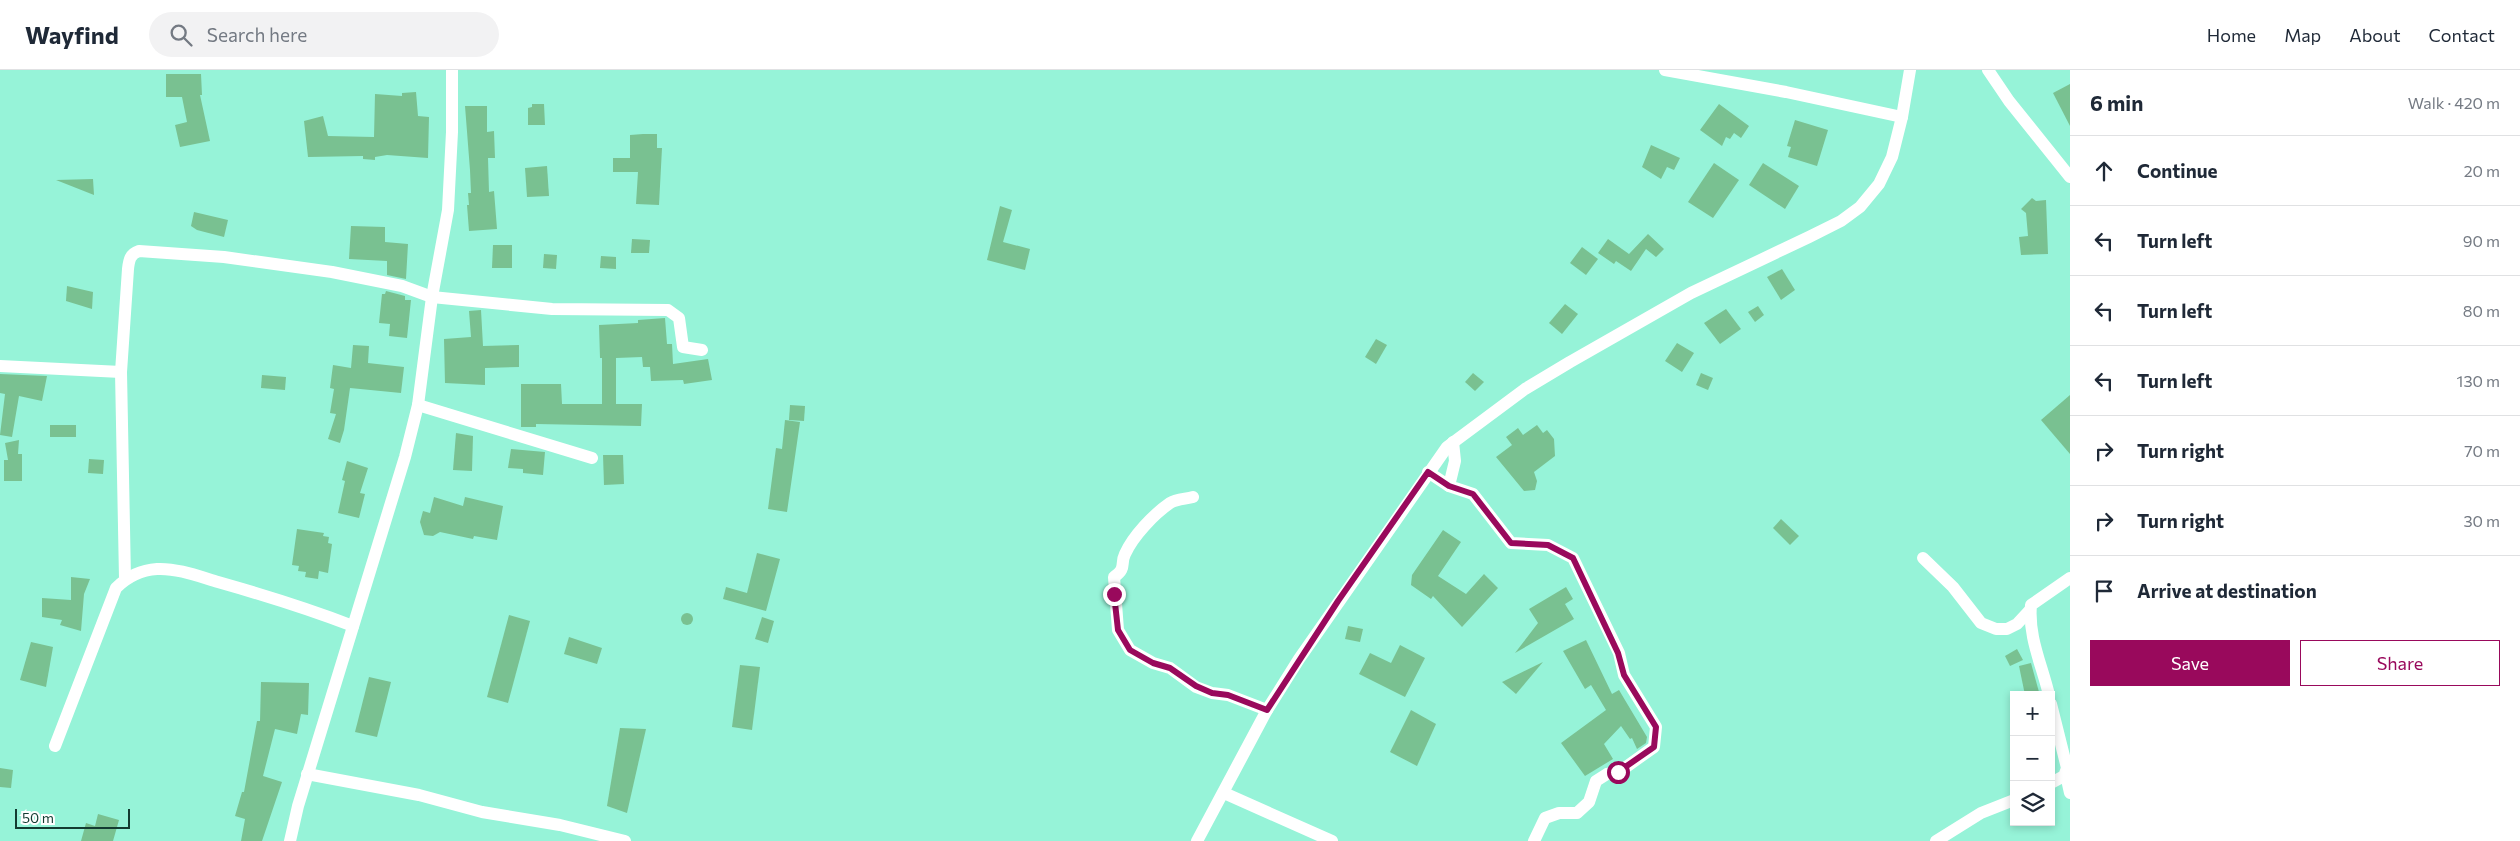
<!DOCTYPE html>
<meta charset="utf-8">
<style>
body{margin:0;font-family:Commissioner,sans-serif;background:#f2f2f3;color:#1f2937}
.controls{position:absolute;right:15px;bottom:15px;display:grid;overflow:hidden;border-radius:0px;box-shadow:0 2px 8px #0003}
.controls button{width:45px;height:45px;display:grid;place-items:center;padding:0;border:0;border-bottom:1px solid #e0e1e3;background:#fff;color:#1f2937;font:25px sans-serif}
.scale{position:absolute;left:15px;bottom:12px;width:115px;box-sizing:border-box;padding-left:5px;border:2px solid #133b31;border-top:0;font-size:14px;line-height:18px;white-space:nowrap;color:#133b31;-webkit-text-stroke:4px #fefefe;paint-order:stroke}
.stop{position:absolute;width:15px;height:15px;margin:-11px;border:4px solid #99095c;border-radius:50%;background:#fff}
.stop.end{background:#99095c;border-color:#fff;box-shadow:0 1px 5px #0008}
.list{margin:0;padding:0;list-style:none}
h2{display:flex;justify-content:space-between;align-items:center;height:65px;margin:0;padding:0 20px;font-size:21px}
h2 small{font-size:16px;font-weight:400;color:#747a83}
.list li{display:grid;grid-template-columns:32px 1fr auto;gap:15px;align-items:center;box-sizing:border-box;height:70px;padding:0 20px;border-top:1px solid #e0e1e3}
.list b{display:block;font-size:19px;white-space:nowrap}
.list em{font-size:16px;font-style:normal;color:#747a83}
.actions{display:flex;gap:10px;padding:15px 20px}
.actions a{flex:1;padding:11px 0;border:1px solid #99095c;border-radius:0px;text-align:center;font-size:18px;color:#99095c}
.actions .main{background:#99095c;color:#fff}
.icon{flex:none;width:28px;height:28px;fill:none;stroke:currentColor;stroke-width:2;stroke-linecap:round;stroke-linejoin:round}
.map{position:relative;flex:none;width:2070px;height:771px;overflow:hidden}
header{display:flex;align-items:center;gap:30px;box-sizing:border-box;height:70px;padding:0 25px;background:#fff;border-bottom:1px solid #e0e1e3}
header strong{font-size:24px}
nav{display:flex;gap:28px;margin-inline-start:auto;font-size:18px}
.search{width:350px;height:45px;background:#f2f2f3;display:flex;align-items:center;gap:12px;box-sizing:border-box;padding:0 18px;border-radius:28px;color:#747a83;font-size:19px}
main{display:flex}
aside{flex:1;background:#fff}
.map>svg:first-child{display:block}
.building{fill:#79c191}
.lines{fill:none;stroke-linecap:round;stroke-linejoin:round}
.minor{stroke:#fff;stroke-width:12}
.route{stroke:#99095c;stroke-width:6}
</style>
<header>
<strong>Wayfind</strong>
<div class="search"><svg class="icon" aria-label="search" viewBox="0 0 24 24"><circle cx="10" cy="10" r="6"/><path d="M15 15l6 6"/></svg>Search here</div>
<nav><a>Home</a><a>Map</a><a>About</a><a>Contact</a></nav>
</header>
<main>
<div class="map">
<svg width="2070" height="771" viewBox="0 0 2070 771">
<rect width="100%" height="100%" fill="#96f3d8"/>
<!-- building -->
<g class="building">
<path d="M166,4h35l1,21h-2l10,46 -30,6 -5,-22 12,-3 -5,-25h-16z"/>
<path d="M2070,14v42l-17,-33z"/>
<path d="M416,22l2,24 11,1 -1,41 -41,-3 -12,2v3l-12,-1v-3l-55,1 -4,-36 19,-5 5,20 46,1 1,-43 27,2v-3z"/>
<path d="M532,34h12l1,21h-17v-17l4,-1z"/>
<path d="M1719,34l30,22 -8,12 -7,-5 -4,6 -4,-2 -4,9 -22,-16z"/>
<path d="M465,36h22v26l7,-1 1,27h-7l1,34 5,-1 3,38 -28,2 -2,-26h2l-1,-12h3l-1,-23z"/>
<path d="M1795,50l33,10 -11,36 -29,-9 3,-10 -4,-1z"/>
<path d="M643,64h14v14h5l-3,57 -23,-1 2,-32h-25v-14h17v-23z"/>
<path d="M1651,75l29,13 -6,12 -7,-3 -6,12 -19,-12z"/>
<path d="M1714,93l25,17 -26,38 -25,-16z"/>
<path d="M1763,93l36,23 -14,23 -36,-24z"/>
<path d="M547,96l2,30 -22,1 -2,-29z"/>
<path d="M93,109l1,16 -38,-15z"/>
<path d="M2032,128l4,3 10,-1 2,54 -27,1 -2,-18 9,-1 -2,-23 -5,-4z"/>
<path d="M1000,136l12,4 -9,32 27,7 -5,21 -38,-10z"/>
<path d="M194,142l34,8 -4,17 -27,-7 -6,-4z"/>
<path d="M351,156l34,1v15l23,2 -2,35 -19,-4v-14l-38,-2z"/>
<path d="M1648,164l16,15 -8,8 -10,-8 -15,22 -15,-10 -2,3 -16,-11 10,-14 21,15z"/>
<path d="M632,169l18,1 -1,13h-18z"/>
<path d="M493,175h19v23h-20z"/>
<path d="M1582,177l16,12 -12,16 -16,-12z"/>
<path d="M544,184l13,1 -1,14 -13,-1z"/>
<path d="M601,186l15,1v12l-16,-1z"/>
<path d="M1782,199l13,21 -14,10 -14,-23z"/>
<path d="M67,216l26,6 -1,17 -26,-8z"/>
<path d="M386,221l19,5v4h6l-4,38 -18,-2 1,-12 -11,-1 3,-29h3z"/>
<path d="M1565,234l13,10 -16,20 -13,-11z"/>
<path d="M1758,236l6,9 -9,7 -7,-10z"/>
<path d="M1726,239l15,20 -21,15 -16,-21z"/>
<path d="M481,240l2,36 36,-1v22l-34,1v17l-40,-2 -1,-44 27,-2 -2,-26z"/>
<path d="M665,248l2,26h5l1,20 35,-5 4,21 -28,4 -1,-4 -32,1 -1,-14h-7l-1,-10 -26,1v46h26l-1,22 -105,-2v3h-15v-43h40l1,20h40v-46h-2l-1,-33 39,-2v-3z"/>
<path d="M1376,269l11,6 -11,19 -11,-7z"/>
<path d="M1677,273l17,10 -12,19 -17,-11z"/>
<path d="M353,275l16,1 -1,17 36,4 -3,26 -51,-5 -6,42 -4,13 -12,-4 8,-25 -6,-1 4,-24 -4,-1 3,-23 18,3z"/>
<path d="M1473,303l11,9 -9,9 -10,-9z"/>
<path d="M1701,303l12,5 -5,12 -12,-5z"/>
<path d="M0,304l47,2 -5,25 -23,-5 -7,41 -12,-2 5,-41 -5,-1z"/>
<path d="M262,305l24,2 -1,13 -24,-2z"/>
<path d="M2070,325v59l-29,-34z"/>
<path d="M790,335l15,1 -1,15 -15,-1z"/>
<path d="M785,350l15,2 -13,90 -19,-3 8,-61 6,1z"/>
<rect x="50" y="355" width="26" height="12"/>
<path d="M1537,355l6,8 4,-3 7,9 1,17 -21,16 3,9 -2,9 -11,1 -28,-34 16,-12 -6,-8 12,-9 5,7z"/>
<path d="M456,363l17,3 -1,35 -19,-1z"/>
<path d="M19,370l-1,14h4v27h-18v-21h4l-3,-17z"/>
<path d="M511,379l34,3 -2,23 -20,-2v-4l-15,-1z"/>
<path d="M603,385h20l1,29 -20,1z"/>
<path d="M89,389l15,1 -1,14 -15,-1z"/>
<path d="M347,391l21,7 -8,25 5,1 -6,24 -21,-5 7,-32 -3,-1z"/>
<path d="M434,427l29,9 2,-9 38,9 -6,34 -23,-4 -1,3 -33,-7 -7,4 -9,-1 -4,-13 3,-11 7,2z"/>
<path d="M1781,449l18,17 -9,9 -17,-17z"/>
<path d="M297,459l27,4 -1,3 6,1 -1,6 4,1 -4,29 -9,-2 -1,8 -13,-2 1,-5 -8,-1 1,-5 -7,-1z"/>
<path d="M1443,460l18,12 -23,34 28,18 18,-20 14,14 -36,39 -29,-31 -2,3 -20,-14 1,-10z"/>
<path d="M757,483l23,6 -14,52 -43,-12 3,-12 21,6z"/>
<path d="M71,507l19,2 -6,15 -3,37 -21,-6 2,-5 -20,-3v-19l29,2z"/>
<path d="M1566,517l7,12 -8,5 9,15 -59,34 23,-30 -9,-14z"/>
<circle cx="687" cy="549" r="6"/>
<path d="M509,545l21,6 -22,82 -21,-6z"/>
<path d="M762,547l12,4 -6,22 -13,-4z"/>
<path d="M1348,556l15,3 -3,13 -15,-3z"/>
<path d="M569,567l33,11 -5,16 -33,-10z"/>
<path d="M1586,570l26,54 7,-4 28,47 -1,6 -9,6 -5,-11 -2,1 -9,-13 -17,18 9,15 -28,17 -24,-33 45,-33 -15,-25 -6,4 -22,-38z"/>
<path d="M31,572l22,5 -7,40 -26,-7z"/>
<path d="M1400,575l25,13 -20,39 -46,-23 11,-21 21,10z"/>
<path d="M2017,579l6,11 -13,6 -5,-10z"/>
<path d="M1543,592l-27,32 -14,-12z"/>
<path d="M2031,593l8,29 -14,3 -6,-29z"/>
<path d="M740,595l20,2 -8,63 -20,-3z"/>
<path d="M369,607l22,5 -14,55 -22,-5z"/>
<path d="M261,612l48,1 -1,32 -7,-1 -4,20 -22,-5 -12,47 19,6 -20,59h-21l4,-22 -10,-3 7,-24h2l13,-71h3z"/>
<path d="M1411,640l25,14 -19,42 -27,-14z"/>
<path d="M620,658l26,1 -19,84 -20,-7z"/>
<path d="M0,698l13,2 -2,18 -11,-1z"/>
<path d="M98,744l21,6 -6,21h-32l5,-18 9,3z"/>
</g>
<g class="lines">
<!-- minor -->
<g class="minor">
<path d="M1665,0l121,22 116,25"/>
<path d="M1988,0l21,31 61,76"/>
<path d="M0,296l121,6 7,-103c1,-9 2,-15 11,-18l85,6 108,15 70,14 30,11 120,12 116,1 11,8 4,29 19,3"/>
<path d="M121,302l4,207"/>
<path d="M418,335l174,53"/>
<path d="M1453,372l2,19 -6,25 24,8 38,49 37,2 25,13 46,95 5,22 32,52 -2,20 -35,25 -12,2 -11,7 -7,21 -12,11h-18l-14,5 -11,23"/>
<path d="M1428,402l21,14"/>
<path d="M1193,427c-7,2 -17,2 -23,6 -16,11 -37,33 -45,51 -5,10 2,14 -11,23l4,53 12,20 23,13 17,5 26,19 16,6 16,2 39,15"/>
<path d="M1923,488l30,29 28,36 15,6h11l10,-5 13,-14"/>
<path d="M2049,625c-7,-30 -21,-58 -18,-90l39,-27"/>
<path d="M2051,634l16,64 -3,8 -13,7"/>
<path d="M55,676l61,-158c11,-11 25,-18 41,-19 20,-1 41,7 61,13 46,13 91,27 135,44"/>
<path d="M307,704l112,21 63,17 78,13 65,16"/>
<path d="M2066,705l4,18"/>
<path d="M1224,723l108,48"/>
<path d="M290,771l8,-35 107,-349 13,-52 14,-108 16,-87 4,-78v-62"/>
<path d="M1197,771l70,-131 32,-51 148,-212 78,-58 45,-27 121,-69 118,-56 32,-16 19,-14 19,-23 13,-27 10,-40 8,-47"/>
<path d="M1936,771l45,-28 33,-13"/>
</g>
</g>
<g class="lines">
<!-- route -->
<path class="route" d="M1114,524l4,36 12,20 23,13 17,5 26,18 16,7 16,2 39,15 71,-109 90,-129 21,14 24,8 38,49 37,2 25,13 45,95 6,22 32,52 -2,20 -36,25"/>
</g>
</svg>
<div class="controls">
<button>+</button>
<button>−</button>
<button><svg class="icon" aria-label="layers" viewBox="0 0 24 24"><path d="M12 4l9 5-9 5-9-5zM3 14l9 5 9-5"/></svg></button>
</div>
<div class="scale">50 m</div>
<div class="stop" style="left:1618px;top:702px"></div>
<div class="stop end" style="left:1114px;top:524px"></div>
</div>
<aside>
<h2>6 min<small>Walk · 420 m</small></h2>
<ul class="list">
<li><svg class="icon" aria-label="ahead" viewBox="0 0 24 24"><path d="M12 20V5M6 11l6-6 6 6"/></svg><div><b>Continue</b></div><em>20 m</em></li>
<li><svg class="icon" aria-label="left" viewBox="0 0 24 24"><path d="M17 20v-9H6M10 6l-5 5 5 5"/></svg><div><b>Turn left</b></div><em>90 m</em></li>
<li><svg class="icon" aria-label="left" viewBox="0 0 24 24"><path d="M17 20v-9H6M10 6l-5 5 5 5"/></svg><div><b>Turn left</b></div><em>80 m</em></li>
<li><svg class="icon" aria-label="left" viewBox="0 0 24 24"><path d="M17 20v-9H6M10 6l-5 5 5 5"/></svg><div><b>Turn left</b></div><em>130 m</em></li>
<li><svg class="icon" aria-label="right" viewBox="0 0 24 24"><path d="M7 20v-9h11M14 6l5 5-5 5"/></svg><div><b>Turn right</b></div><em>70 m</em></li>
<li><svg class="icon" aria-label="right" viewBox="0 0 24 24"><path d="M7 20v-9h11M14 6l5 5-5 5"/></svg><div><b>Turn right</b></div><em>30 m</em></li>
<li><svg class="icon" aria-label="arrive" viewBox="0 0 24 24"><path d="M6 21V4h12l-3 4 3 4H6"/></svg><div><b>Arrive at destination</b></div></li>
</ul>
<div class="actions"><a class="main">Save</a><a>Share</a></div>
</aside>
</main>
